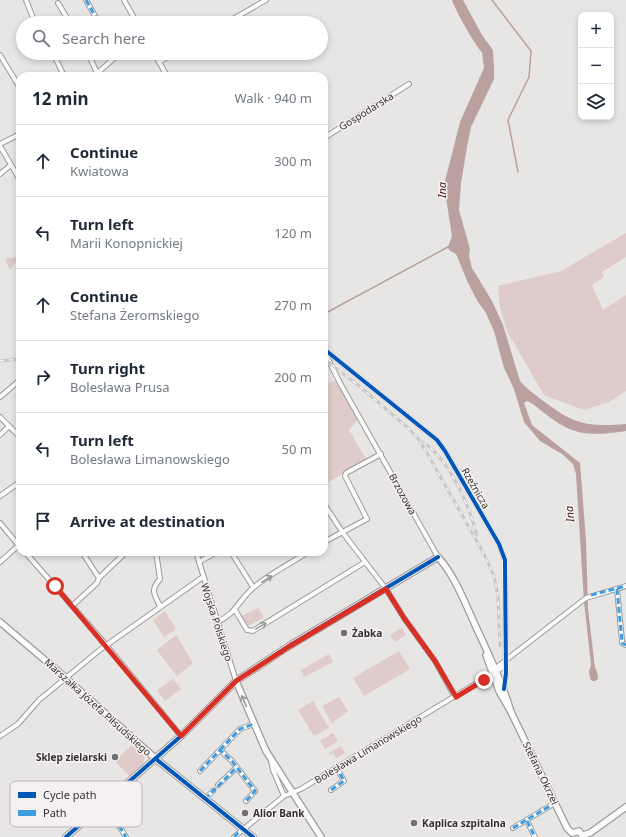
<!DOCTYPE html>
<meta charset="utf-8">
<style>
body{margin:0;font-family:"Noto Sans",sans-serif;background:#f2f2f3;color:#1f2937}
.controls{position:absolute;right:12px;top:12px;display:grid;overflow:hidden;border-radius:8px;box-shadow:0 2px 6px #0003}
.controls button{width:36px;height:36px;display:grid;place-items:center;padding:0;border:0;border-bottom:1px solid #e0e1e3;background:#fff;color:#1f2937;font:20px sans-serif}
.stop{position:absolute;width:12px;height:12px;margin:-9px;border:3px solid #d93025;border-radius:50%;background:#fff}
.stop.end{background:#d93025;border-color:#fff;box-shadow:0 1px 4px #0008}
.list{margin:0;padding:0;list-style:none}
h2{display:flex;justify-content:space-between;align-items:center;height:52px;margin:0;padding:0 16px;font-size:17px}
h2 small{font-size:13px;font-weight:400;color:#747a83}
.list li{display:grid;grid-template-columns:26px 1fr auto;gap:12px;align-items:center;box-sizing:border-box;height:72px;padding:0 16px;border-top:1px solid #e0e1e3}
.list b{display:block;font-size:15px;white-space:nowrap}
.list p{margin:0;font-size:13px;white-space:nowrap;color:#747a83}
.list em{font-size:13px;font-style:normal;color:#747a83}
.icon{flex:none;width:22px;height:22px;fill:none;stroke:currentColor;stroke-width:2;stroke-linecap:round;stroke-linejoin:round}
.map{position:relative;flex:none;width:626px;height:837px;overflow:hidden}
.search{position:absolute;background:#fff;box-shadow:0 2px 6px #0003;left:16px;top:16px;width:312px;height:44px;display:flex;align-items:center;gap:10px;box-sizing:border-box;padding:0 14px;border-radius:22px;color:#747a83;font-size:15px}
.panel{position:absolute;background:#fff;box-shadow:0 2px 6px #0003;left:16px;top:72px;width:312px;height:484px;border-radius:12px}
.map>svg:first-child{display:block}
.green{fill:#decbca}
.water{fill:#baa1a0}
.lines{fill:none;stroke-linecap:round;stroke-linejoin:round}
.stream{stroke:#baa1a0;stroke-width:1.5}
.river{stroke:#baa1a0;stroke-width:8}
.street-casing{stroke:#9d9a9a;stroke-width:6}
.secondary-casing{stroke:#9d9a9a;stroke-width:8}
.street{stroke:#fcfbfb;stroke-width:4}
.secondary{stroke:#fcfbfb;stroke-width:5.5}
.rail-casing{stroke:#c9c7c7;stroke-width:3}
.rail{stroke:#f6f1f1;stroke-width:1.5;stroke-dasharray:4.5;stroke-linecap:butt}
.quiet{stroke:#3e9de1;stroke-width:3;stroke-dasharray:6 3;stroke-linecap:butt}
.cycleway-casing{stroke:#f6f1f1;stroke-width:6}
.cycleway{stroke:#0057b8;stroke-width:4}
.oneway{stroke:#989696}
.route{stroke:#d93025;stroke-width:5}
.poi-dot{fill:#727070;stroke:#f6f1f1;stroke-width:1.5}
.labels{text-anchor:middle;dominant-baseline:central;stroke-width:3;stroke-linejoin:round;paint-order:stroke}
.street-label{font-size:10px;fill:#333131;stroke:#f6f1f1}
.poi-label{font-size:10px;font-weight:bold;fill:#333131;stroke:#f6f1f1;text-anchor:start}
.water-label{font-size:11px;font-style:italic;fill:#49191c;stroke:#f6f1f1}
.key{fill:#f6f1f1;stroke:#bcb7b7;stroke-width:1}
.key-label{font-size:11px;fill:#333131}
</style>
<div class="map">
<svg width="626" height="837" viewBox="0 0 626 837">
<rect width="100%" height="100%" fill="#e8e5e5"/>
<!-- green -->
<g class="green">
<path d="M626,233v24l-24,15 2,5 -12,8 11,25 23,-15v96l-17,11 -25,8 -40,-15 -37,-64 -7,-24 -2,-21 63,-15z"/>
<path d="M17,257l1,2 -8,11 -5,-11z"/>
<path d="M335,381l24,37 -10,12 17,29 -42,26v-100z"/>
<path d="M258,608l6,9 -16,9 -6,-10z"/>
<path d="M165,611l11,18 -12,8 -11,-17z"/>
<path d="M402,628l4,7 -11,7 -5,-7z"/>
<path d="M176,635l17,28 -16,13 -20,-26z"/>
<path d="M399,651l11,18 -46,27 -11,-18z"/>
<path d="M329,654l4,8 -29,15 -3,-7z"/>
<path d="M173,679l8,10 -16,12 -8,-11z"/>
<path d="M339,697l9,14 -16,12 -10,-17z"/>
<path d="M313,701l16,27 -15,8 -16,-26z"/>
<path d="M333,733l5,8 -13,8 -5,-8z"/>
<path d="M132,745l13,12 -2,7 -14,12 -14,-15z"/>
<path d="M341,746l4,7 -9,5 -3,-5 -3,2 -1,-2z"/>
</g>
<!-- water -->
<path class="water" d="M452,0h11l19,35 11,15 1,18v11l-23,48 -4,20 -6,36 -2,27 11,39 -1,7 3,12 20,33 11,24 17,56c7,8 17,15 26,22 29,22 44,24 80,21v7c-46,7 -58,2 -93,-27l-6,-3 -3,2 8,22 48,38 6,77 2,69 7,59 -5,1 1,-5 -7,-62 -8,-128 -3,-10 -11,-10 -22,-13 -16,-19 -10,-33 -10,-21 -10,-37 -8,-18 -8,-11 -10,-19 -12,-29 -7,-4 -1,-3 4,-11 -8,-51 16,-63 24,-54 -2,-16c-5,-3 -28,-44 -30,-52z"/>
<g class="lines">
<!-- stream -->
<g class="stream">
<path d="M492,0l39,51 -2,26 -21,43 10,52"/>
<path d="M324,314l124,-67"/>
</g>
<!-- river -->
<path class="river" d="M593,672l1,5"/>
<defs>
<g id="street">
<path d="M26,0l9,23"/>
<path d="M86,0l13,23"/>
<path d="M124,0l13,23"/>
<path d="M58,3l12,20"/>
<path d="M226,23l40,-23"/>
<path d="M53,53l11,23"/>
<path d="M88,53l9,20"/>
<path d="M154,53l13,23"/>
<path d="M0,55l20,33"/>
<path d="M159,62l15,-9"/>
<path d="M94,76l26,-23"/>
<path d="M324,138l85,-54"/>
<path d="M0,144l20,-10"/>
<path d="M0,146l20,34"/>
<path d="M0,174l11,-9"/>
<path d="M324,349l113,91 8,11 54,93 6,16v6l1,107 -2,16"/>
<path d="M324,351l16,32 98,174"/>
<path d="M0,397l20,-17"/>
<path d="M0,417l20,20"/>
<path d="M0,435l9,-9"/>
<path d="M0,496l20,-14"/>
<path d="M324,504l19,29 43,56 18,29 31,43 20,36"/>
<path d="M0,523l20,24"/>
<path d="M324,542l43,-23 -22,-43 1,-3 35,-19"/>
<path d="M25,552l76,87 80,97"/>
<path d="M82,552l17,26"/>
<path d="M156,552l4,27c-10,12 -6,14 0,27"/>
<path d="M196,552l40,129"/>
<path d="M231,552l22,35"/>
<path d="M0,562l20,-18"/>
<path d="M199,562l18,-10"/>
<path d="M617,589l5,52v2l4,2"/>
<path d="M72,606l25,-23 2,-5 25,-24v-2"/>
<path d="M235,610l12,20 6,1 112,-69"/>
<path d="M217,622c19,-8 21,-21 36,-34 16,-14 37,-24 55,-36"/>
<path d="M496,672l1,-5 89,-69 40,-12"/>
<path d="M0,736l18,-12 21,-24 62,-51 102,-72"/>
<path d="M220,750l20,-21 14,-5"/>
<path d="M271,761l2,9 11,26"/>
<path d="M200,771l20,-21 12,11 23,30 -9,10"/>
<path d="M218,785l18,-17"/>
<path d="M331,790l13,-9 -7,-13"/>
<path d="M205,799l8,-8"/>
<path d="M105,803l21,34"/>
<path d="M527,821l8,16"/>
<path d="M513,828l42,-25"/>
<path d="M234,837l50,-41 17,-7 204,-123"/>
</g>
<g id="secondary">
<path d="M0,622l59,50 97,87 97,78"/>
<path d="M486,655l13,36 12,21 56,116 5,5"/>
<path d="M236,681l30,70 55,86"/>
<path d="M572,833l7,-2 4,6"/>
<path d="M583,835l7,-2 36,-26"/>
<path d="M66,837l115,-101 55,-55 53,-35 149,-89c17,19 27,46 38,70 13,28 26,55 35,85"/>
</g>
</defs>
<!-- street casing -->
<use href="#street" class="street-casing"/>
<!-- secondary casing -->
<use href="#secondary" class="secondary-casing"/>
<!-- street -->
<use href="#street" class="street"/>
<!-- secondary -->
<use href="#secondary" class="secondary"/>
<defs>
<g id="rail">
<path d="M324,359l34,26 49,42 10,10 10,16 57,101 10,22 4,20 2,50"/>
<path d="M0,361l20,-2"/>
<path d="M423,442c28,20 45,61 54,93"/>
</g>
</defs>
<!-- rail casing -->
<use href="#rail" class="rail-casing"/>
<!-- rail -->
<use href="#rail" class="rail"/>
<!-- quiet -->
<g class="quiet">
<path d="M86,0l13,23"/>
<path d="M116,53l1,2"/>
<path d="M617,589l5,52v2l4,2"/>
<path d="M591,595l35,-9"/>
<path d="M220,750l20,-21 14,-5"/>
<path d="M200,771l20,-21 12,11 23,30 -9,10"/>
<path d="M331,790l13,-9 -7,-13"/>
<path d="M205,799l31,-31"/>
<path d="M105,803l21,34"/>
<path d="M527,821l8,16"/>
<path d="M513,828l42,-25"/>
<path d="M234,837l9,-9"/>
</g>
<defs>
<g id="cycleway">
<path d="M324,349l113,91 8,11 54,93 6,16v6l1,107 -2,16"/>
<path d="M156,759l97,78"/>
<path d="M66,837l115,-101 55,-55 53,-35 149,-89"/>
</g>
</defs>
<!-- cycleway casing -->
<use href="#cycleway" class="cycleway-casing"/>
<!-- cycleway -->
<use href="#cycleway" class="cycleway"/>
</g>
<!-- one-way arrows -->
<defs><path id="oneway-shaft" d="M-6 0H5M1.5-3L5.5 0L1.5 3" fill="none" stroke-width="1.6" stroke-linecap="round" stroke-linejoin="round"/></defs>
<g class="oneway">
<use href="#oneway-shaft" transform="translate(267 579) rotate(-33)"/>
<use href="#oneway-shaft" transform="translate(261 626) rotate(-31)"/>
<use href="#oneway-shaft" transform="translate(244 701) rotate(-113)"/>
</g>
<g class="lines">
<!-- route -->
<path class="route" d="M55,586l126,150 55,-55 54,-35 96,-57 18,29 31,43 21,36 28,-17"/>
</g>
<!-- markers -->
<g class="poi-dot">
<circle cx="344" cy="633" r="4"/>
<circle cx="115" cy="757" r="4"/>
<circle cx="245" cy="813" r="4"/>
<circle cx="414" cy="823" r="4"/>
</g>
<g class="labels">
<!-- street labels -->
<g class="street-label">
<text transform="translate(366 111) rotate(-32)">Gospodarska</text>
<text transform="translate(476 488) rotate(60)">Rzeźnicza</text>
<text transform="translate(403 494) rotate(61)">Brzozowa</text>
<text transform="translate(217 622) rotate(72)">Wojska Polskiego</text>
<text transform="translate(98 707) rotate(42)">Marszałka Józefa Piłsudskiego</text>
<text transform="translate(368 749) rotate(-31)">Bolesława Limanowskiego</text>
<text transform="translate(541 773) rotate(64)">Stefana Okrzei</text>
</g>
<!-- poi labels -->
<g class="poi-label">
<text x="352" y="633">Żabka</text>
<text x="107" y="757" text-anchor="end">Sklep zielarski</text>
<text x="253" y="813">Alior Bank</text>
<text x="422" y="823">Kaplica szpitalna</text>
</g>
<!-- water labels -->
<g class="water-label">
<text transform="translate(441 190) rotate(-90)">Ina</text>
<text transform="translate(569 514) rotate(-95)">Ina</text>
</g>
</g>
<!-- legend -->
<rect x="10" y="781" width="132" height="46" rx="6" class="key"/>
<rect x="18" y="792" width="18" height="6" fill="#0057b8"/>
<rect x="18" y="810" width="18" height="6" fill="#3e9de1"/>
<g class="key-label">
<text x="43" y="799">Cycle path</text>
<text x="43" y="817">Path</text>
</g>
</svg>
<div class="controls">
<button>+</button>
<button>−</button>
<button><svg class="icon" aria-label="layers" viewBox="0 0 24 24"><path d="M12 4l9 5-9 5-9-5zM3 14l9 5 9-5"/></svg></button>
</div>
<div class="stop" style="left:55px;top:586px"></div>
<div class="stop end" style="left:484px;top:680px"></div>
<div class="search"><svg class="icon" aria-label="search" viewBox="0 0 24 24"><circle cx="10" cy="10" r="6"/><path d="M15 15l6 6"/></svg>Search here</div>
<section class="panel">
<h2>12 min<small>Walk · 940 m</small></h2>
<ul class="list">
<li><svg class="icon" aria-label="ahead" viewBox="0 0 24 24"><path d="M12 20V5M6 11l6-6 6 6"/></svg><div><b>Continue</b><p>Kwiatowa</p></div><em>300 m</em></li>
<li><svg class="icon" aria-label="left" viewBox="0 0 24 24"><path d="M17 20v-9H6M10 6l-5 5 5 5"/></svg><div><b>Turn left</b><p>Marii Konopnickiej</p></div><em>120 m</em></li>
<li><svg class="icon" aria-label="ahead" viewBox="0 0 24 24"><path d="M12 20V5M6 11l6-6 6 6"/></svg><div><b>Continue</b><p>Stefana Żeromskiego</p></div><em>270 m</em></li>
<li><svg class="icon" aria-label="right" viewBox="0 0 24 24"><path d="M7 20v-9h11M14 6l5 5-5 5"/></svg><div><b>Turn right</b><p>Bolesława Prusa</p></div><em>200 m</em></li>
<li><svg class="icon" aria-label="left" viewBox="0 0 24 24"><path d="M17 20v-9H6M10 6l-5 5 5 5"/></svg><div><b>Turn left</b><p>Bolesława Limanowskiego</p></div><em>50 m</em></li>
<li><svg class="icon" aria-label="arrive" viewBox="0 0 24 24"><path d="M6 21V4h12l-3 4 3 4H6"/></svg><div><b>Arrive at destination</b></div></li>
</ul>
</section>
</div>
